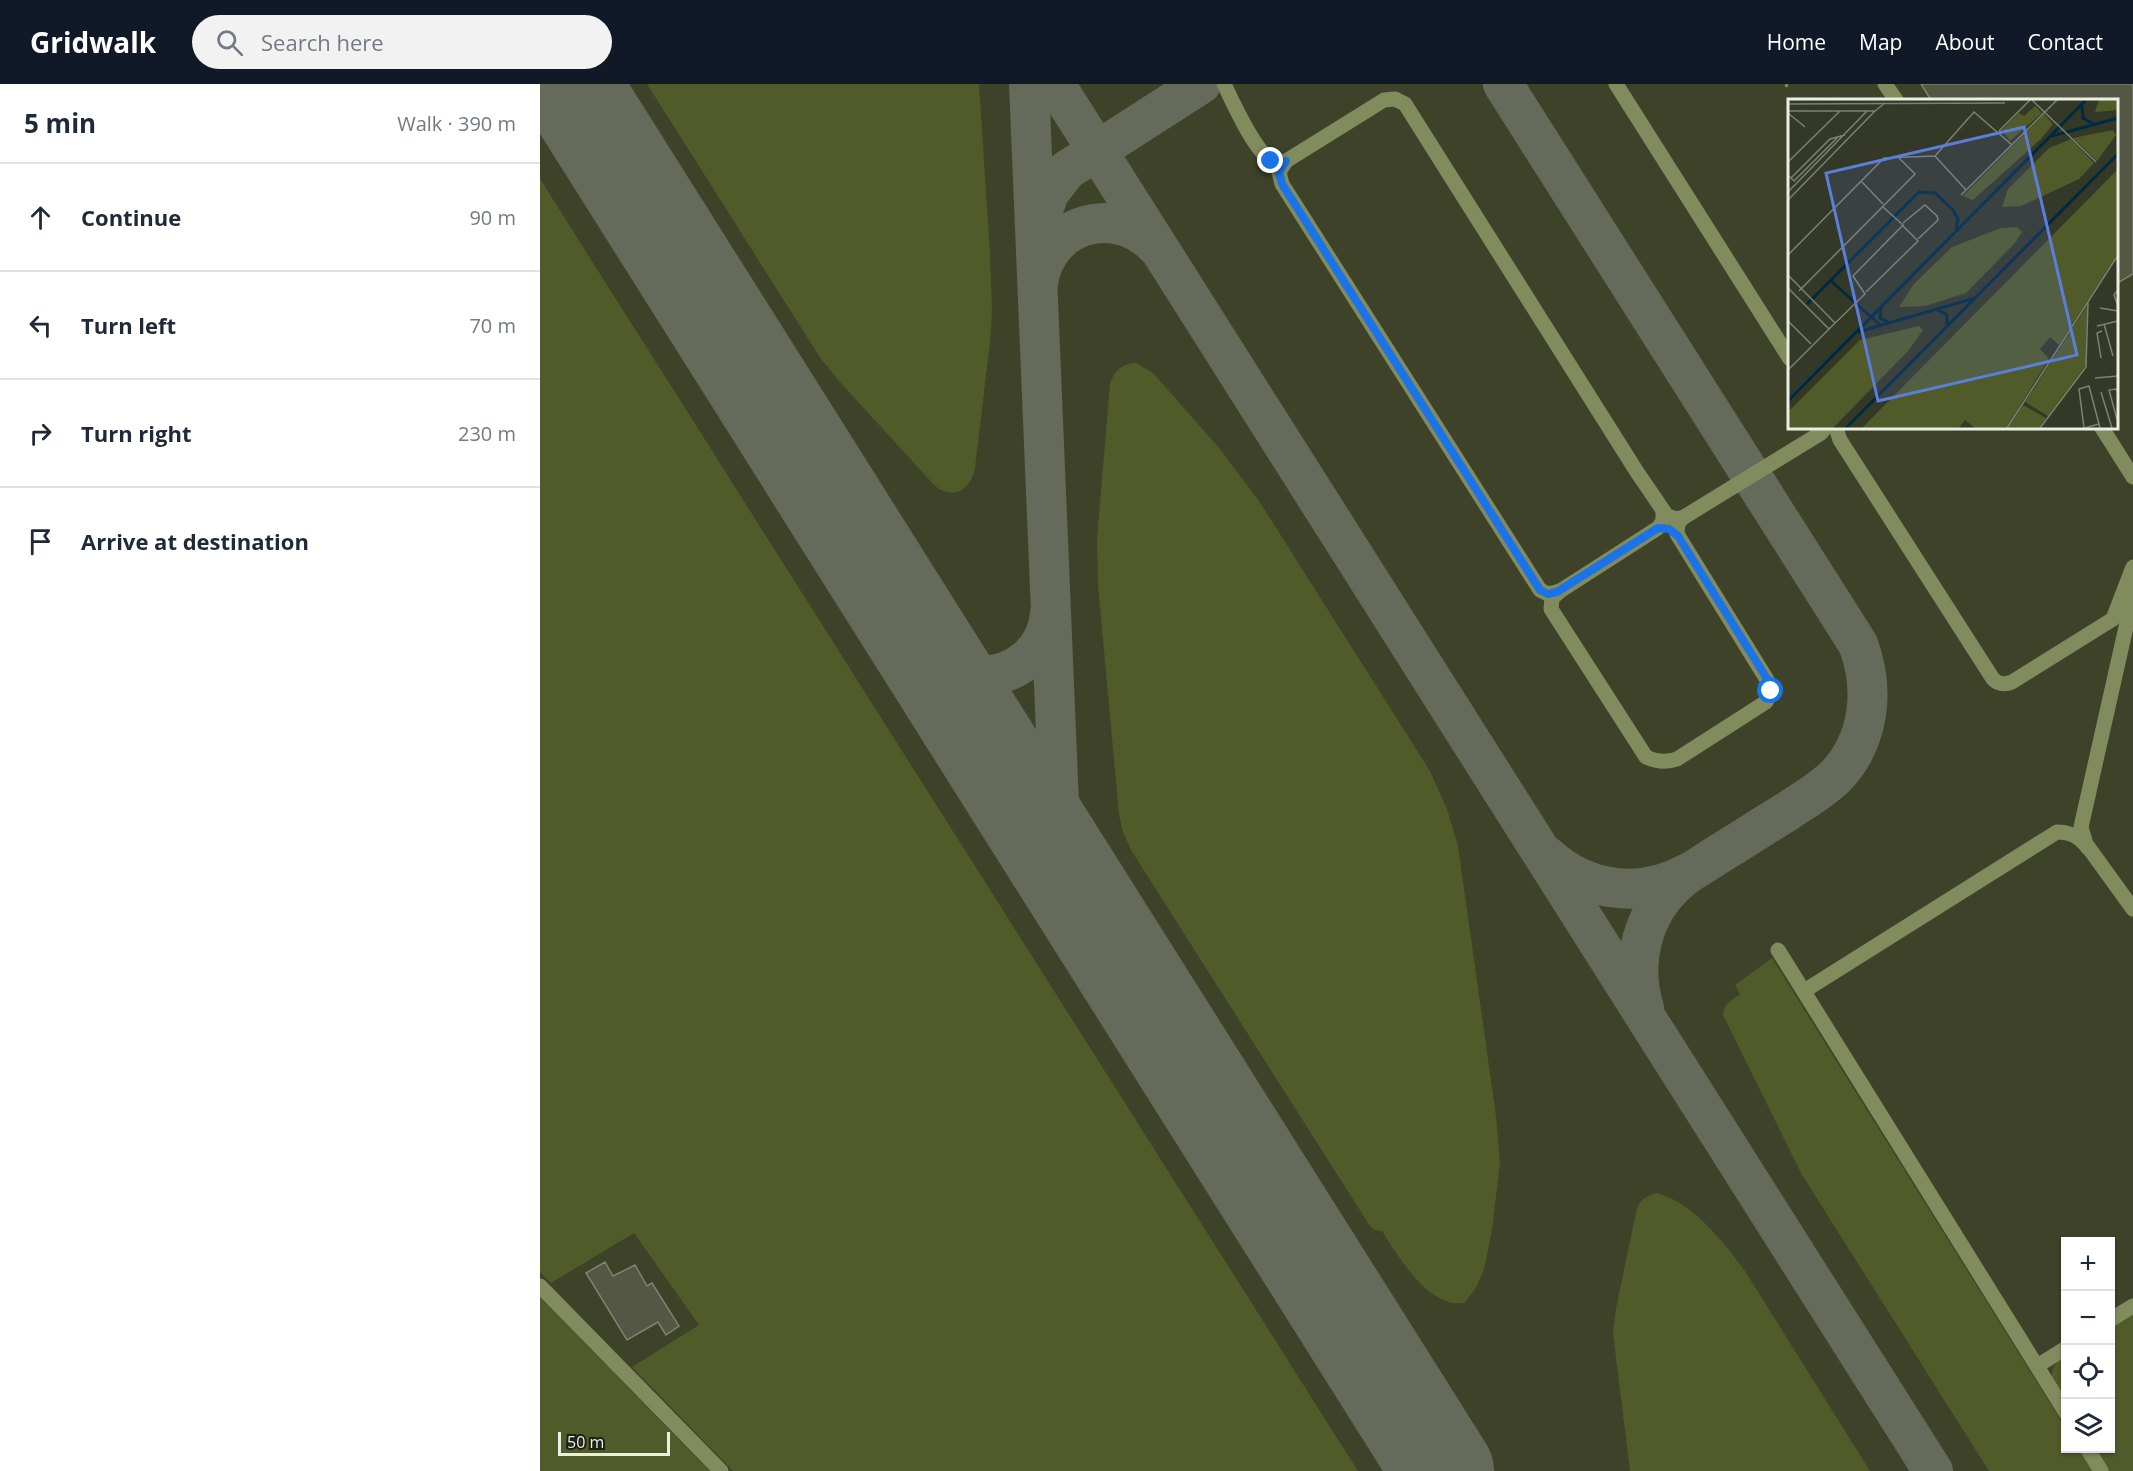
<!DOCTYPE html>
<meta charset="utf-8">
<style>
body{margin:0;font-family:"Open Sans",sans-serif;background:#f2f2f3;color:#1f2937}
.controls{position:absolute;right:18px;bottom:18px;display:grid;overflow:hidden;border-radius:0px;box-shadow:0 2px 4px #0004}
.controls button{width:54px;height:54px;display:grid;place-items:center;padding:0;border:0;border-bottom:2px solid #e0e1e3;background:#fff;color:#1f2937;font:30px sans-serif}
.scale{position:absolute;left:18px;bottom:15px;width:112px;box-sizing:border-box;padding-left:6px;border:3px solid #ebeee3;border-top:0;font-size:16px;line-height:21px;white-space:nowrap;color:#ebeee3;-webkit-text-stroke:4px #1d1e16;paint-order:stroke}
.stop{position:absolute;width:18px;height:18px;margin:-14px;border:4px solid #1a73e8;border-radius:50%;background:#fff}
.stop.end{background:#1a73e8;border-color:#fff;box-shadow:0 2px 6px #0008}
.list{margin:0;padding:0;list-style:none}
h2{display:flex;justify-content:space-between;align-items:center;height:78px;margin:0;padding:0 24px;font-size:26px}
h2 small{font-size:20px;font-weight:400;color:#747a83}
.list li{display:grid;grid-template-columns:39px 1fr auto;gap:18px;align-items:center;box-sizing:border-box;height:108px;padding:0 24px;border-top:2px solid #e0e1e3}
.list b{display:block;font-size:22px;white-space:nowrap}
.list em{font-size:20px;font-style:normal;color:#747a83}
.icon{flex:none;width:33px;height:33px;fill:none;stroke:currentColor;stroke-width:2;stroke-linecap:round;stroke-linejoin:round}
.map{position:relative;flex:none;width:1593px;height:1387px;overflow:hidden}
header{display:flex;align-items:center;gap:36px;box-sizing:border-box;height:84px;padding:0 30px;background:#111827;color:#fff}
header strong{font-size:28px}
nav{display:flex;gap:33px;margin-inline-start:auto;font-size:21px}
.search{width:420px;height:54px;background:#f2f2f3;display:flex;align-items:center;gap:15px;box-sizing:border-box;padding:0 21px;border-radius:33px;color:#747a83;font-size:22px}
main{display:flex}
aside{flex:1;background:#fff}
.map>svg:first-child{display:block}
.built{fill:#3d4229;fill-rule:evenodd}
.green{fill:#515a29}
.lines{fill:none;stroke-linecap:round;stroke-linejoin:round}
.taxiway{stroke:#666a5a;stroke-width:40}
.runway{stroke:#666a5a;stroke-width:102}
.building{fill:#535744;stroke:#7e836f;stroke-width:1.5}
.path{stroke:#858879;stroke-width:3;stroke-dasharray:6 3;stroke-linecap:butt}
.minor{stroke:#818b5e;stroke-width:15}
.route{stroke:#1a73e8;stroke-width:8}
.inset-river{fill:none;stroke:#002944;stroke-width:3}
.inset-road{fill:none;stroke:#7d8172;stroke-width:1.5}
.view{fill:#5b7edb;fill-opacity:0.15;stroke:#5b7edb;stroke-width:3}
.inset-edge{fill:none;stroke:#ebeee3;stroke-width:3}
</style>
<header>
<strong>Gridwalk</strong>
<div class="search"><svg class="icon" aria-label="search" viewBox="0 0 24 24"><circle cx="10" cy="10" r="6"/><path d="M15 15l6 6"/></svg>Search here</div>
<nav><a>Home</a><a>Map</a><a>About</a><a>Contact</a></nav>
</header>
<main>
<aside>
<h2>5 min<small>Walk · 390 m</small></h2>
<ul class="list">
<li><svg class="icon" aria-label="ahead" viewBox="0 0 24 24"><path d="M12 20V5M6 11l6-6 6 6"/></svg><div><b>Continue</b></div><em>90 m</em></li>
<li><svg class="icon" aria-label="left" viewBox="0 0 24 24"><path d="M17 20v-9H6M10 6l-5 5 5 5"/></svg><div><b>Turn left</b></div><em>70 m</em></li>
<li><svg class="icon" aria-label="right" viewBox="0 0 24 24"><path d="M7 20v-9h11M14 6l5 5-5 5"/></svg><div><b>Turn right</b></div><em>230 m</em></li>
<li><svg class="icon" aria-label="arrive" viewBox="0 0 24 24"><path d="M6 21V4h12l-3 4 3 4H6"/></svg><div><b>Arrive at destination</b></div></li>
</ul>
</aside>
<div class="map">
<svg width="1593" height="1387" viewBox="0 0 1593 1387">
<rect width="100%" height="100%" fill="#343826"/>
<!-- built -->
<path class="built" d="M0,0h1593v1387h-1593zM1250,16h326v328h-326zM1526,1158h44v206h-44z"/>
<!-- green -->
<g class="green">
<path d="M107,0h332l11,169 2,59 -2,30 -15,126c-4,21 -22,33 -40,18l-96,-105 -18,-22z"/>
<path d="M0,95l818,1292h-625l-101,-104 67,-42 -65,-92 -83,50 -11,-11z"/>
<path d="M596,279l17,10 67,76 39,52 171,270 17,38 11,37 38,270 4,47 -8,67 -8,39 -8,19 -12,15c-36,5 -65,-46 -82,-72l-8,-1 -4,-4 -239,-376 -8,-18 -4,-17 -21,-230 -1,-47 13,-155c5,-13 11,-19 26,-20z"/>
<path d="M1232,874l293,469 1,21 13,1 14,22h-104l-168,-266 -19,-30 -79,-160c0,-11 9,-15 17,-21l-5,-9z"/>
<path d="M1116,1109c36,8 68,50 89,78l125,200h-240l-17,-138 3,-25 21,-100c4,-9 10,-12 19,-15z"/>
<path d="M0,1213l148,152 22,22h-170z"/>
<path d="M1593,1229v158h-27l-14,-22 18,-1 1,-121z"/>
<path d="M1525,1271v50c-12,-21 -23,-31 0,-50z"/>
</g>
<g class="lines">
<!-- taxiway -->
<g class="taxiway">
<path d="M489,0l32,769 12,31"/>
<path d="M515,0l878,1387"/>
<path d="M963,0l355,560c17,45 12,96 -22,132 -14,14 -32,24 -48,35 -25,15 -49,31 -74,46 -11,8 -24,14 -34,23 -38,32 -50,82 -36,128"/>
<path d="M498,141l11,-32 18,-23 134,-86"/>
<path d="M498,199c9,-61 78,-80 119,-36"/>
<path d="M387,568c4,4 8,10 13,13 9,7 24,10 35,11 39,2 71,-23 75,-62"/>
<path d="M1007,772c39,36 94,43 141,17"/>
</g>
<!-- runway -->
<path class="runway" d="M29,0l874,1387"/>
</g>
<!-- building -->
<g class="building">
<path d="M1381,0h212v190l-17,10v-184h-185z"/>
<path d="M65,1178l8,14 22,-11 12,21 5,-3 27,43 -13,9 -8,-13 -31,18 -41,-67z"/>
</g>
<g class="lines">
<!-- path -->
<path class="path" d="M1246,3l1,-3"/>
<!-- minor -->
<g class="minor">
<path d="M684,0c9,19 28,61 44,74 5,5 11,5 18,3l98,-61 11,-1 10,5 232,368 30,44 10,3 7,-2 137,-84 4,-5"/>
<path d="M1076,0l174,275"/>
<path d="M1345,0l11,16"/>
<path d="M746,77l-7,11 3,12 258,406 8,4 12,-3 98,-63 5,-7v-8"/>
<path d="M1296,344l4,12 153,239c5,5 12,6 19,3l101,-63 20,-52"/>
<path d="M1562,344l31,49"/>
<path d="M1020,507l-8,7 -1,11 95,148c11,5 20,6 31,2l89,-57 5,-11 -2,-8 -92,-149 1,-11 6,-6"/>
<path d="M1593,512l-52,231 5,17 47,65"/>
<path d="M1238,866l288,463"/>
<path d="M1264,907l253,-159c14,0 23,5 31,16"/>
<path d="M0,1202l181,185"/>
<path d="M1570,1236l23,-14"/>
<path d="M1497,1282l29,-18"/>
<path d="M1547,1364l14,23"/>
</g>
</g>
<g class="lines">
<!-- route -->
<path class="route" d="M731,77l9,2 6,-2 -7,11 3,12 258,406 8,4 9,-2 101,-64 11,1 9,7 91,146 2,9"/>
</g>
<!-- overview -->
<g transform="translate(1248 15)">
<rect width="330" height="330" fill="#343826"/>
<path d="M311,1h19v10l-23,2zM247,7l7,7 -32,28 -8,-11 17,-17 5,3zM256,15l9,10 -12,15 -68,61 -10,-4zM325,31l3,5 -19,26 -24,-23zM283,40l23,24 -15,16 -58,27 -19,1 6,-18 41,-41zM330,70v84l-59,92 -9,-8 -10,12 9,10 -43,69h-31l-10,-8 -6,8h-97zM229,128l5,5 -8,12 -48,49 -41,13 -26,1 15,-23 38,-37 49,-19zM299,207l-1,59 -38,51 -23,-14zM131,227l4,4 -15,21 -75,77h-45v-16l72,-72zM235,306l23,13 -7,10h-31z" fill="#515a29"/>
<path class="inset-river" d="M294,7l1,12 11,6M264,37l66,-18M42,181l50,45M19,205l112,-112 16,1 18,17 5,9 -2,10M93,208l-1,11 10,5M150,211l9,5v12M70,233l117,-34M0,302l298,-301M58,329l272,-274"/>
<path class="inset-road" d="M244,1l64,62M0,5l217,-1M0,12h87l10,-8M0,14l17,14M211,32l31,-31M147,57l31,34M0,63l52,-51M0,76l3,3 39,-39 15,-4M3,79l3,3 44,-44M73,82l22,23M0,93l79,-81M173,96l96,-95M0,101l87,-89M115,124l22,-18 12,11 1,4 -20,19M0,156l96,-97 51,-2 39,-44 38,33M0,176l47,48M0,189l41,41 36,-35 -12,-18 50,-51 -20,-18M330,191l-4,5 4,11M11,192l116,-117 -16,-16M78,193l52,-51 -15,-15M312,209l18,3M0,222l23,23M316,225l9,32M309,227l21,-5M313,259l-4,-25 5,-2M0,271l42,-42M307,279l23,-2M313,293l11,36M330,294l-2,-4 -7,1 9,33M219,329l111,-173M252,329l46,-61 2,-64M296,329l-5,-39 10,-3 10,38M297,329l14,-4 1,4"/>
<path class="view" d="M236,28l53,228 -199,46 -52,-228z"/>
<rect width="330" height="330" class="inset-edge"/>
</g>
</svg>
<div class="controls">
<button>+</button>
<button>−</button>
<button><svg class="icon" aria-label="locate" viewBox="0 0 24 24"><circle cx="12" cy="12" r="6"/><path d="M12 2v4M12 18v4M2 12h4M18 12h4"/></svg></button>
<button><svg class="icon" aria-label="layers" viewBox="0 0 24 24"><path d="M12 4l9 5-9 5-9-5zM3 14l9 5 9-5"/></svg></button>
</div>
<div class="scale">50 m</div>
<div class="stop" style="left:1231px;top:607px"></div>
<div class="stop end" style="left:731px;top:77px"></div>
</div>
</main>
